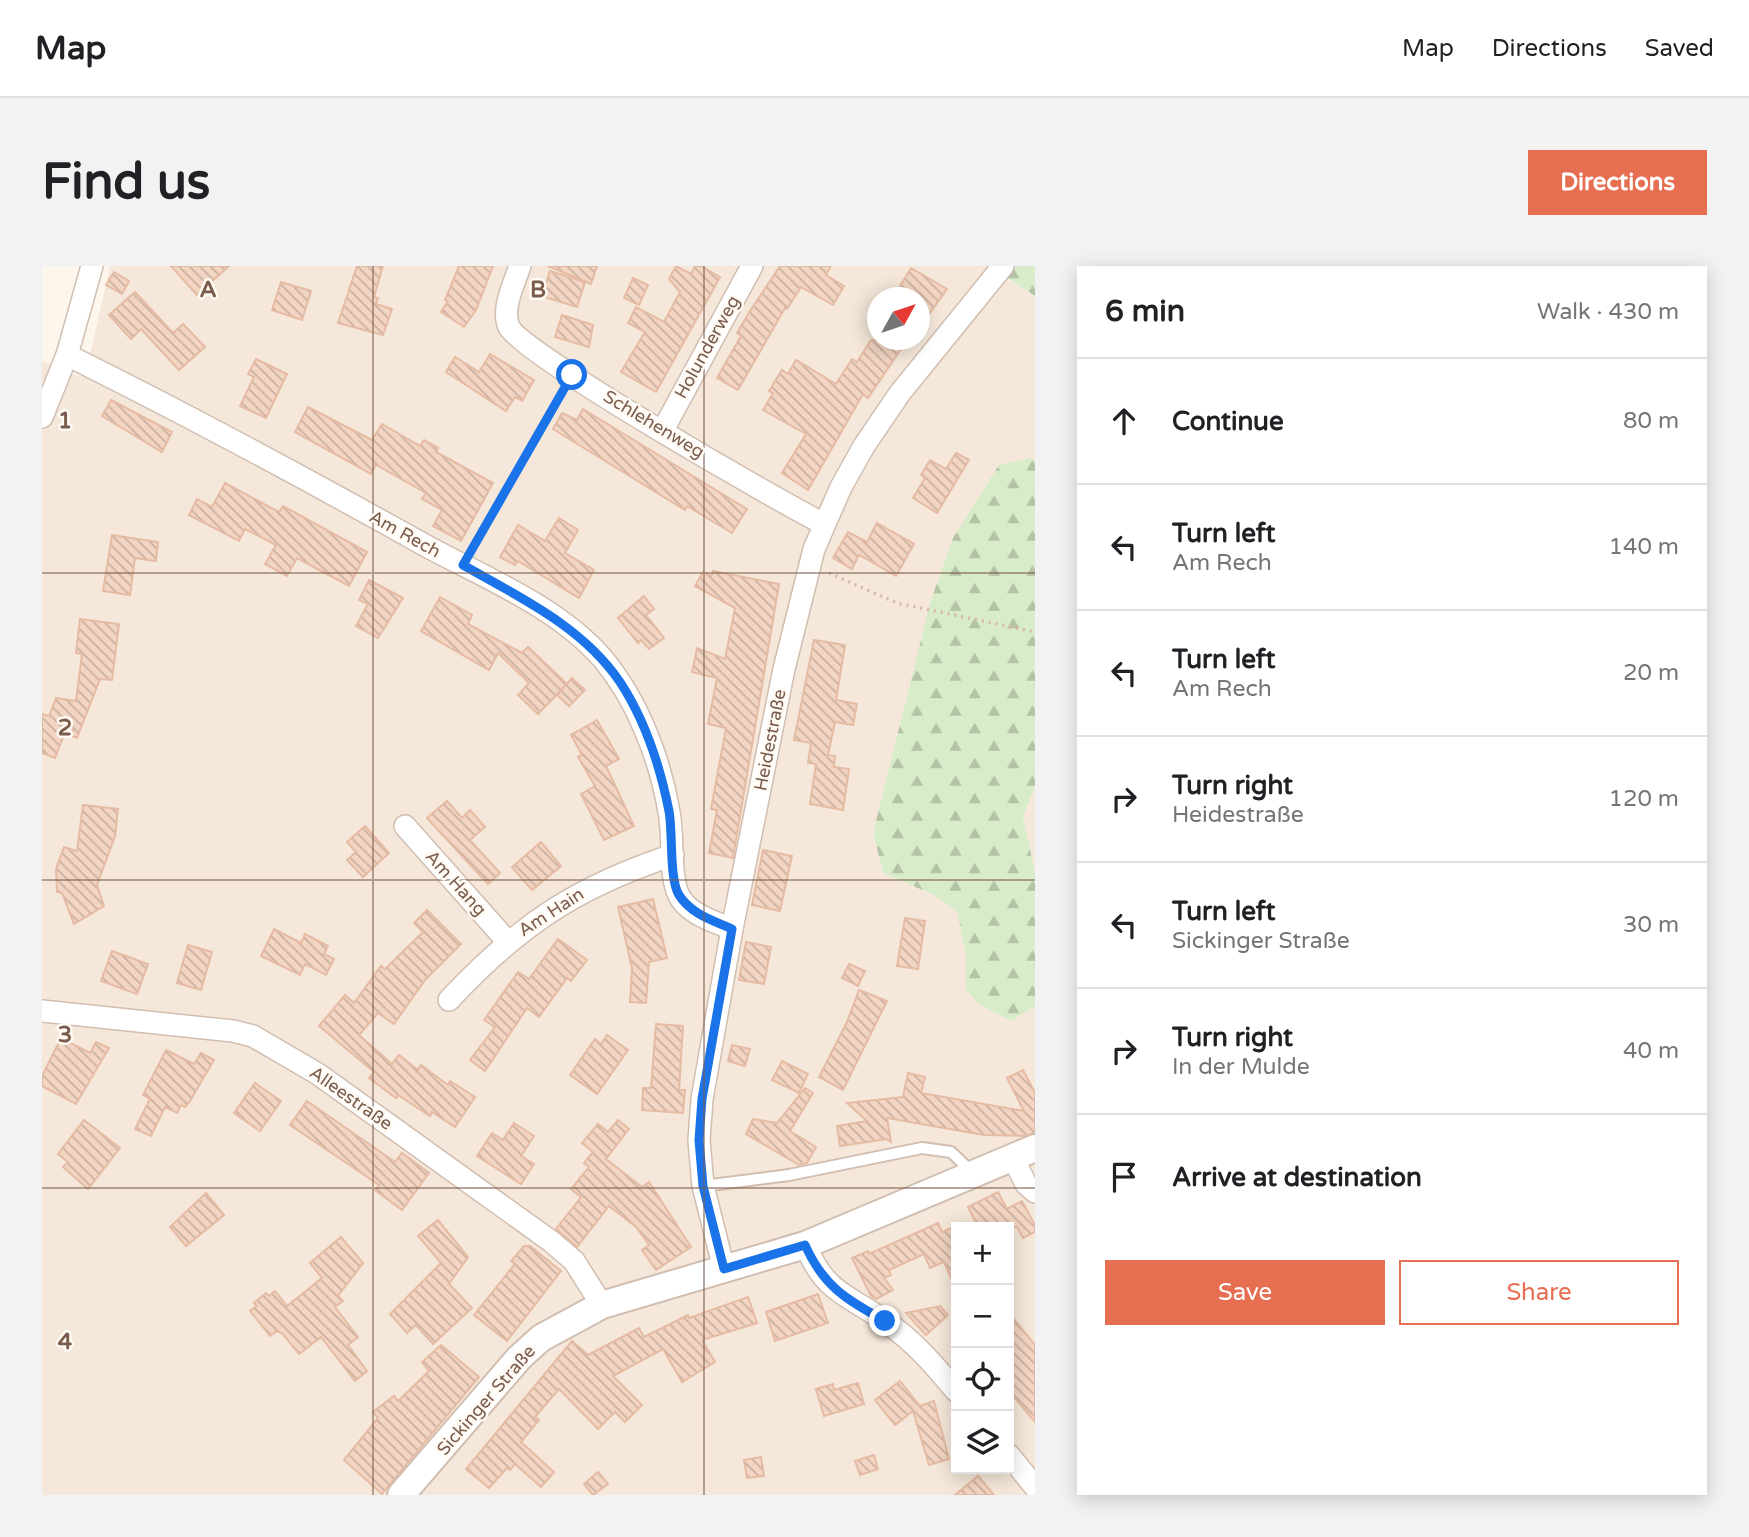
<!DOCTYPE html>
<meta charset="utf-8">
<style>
body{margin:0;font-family:"Varela Round",sans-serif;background:#f2f2f2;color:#202124}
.controls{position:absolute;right:21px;bottom:21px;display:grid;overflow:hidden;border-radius:0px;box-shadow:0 4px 18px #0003}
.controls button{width:63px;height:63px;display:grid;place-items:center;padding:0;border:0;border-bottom:2px solid #e0e0e0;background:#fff;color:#202124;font:35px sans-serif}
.compass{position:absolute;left:825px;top:21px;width:63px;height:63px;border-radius:50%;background:#fff;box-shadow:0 4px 18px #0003;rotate:50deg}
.stop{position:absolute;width:21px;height:21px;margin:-16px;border:5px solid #1a73e8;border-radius:50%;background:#fff}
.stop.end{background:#1a73e8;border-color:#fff;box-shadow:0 2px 7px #0008}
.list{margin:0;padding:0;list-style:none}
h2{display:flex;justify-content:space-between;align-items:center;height:91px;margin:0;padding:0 28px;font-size:30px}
h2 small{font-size:23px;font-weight:400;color:#757577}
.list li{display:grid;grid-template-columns:46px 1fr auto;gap:21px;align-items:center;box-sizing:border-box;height:126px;padding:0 28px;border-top:2px solid #e0e0e0}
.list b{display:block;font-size:26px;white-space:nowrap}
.list p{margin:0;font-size:23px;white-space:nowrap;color:#757577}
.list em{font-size:23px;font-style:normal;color:#757577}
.actions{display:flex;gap:14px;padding:21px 28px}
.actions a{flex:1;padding:16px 0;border:2px solid #e76f51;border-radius:0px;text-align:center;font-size:24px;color:#e76f51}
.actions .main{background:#e76f51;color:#fff}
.icon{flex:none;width:38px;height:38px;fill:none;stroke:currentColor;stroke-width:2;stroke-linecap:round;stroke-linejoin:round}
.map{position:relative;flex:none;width:993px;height:1229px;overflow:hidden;border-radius:0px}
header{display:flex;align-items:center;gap:42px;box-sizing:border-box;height:98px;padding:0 35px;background:#fff;border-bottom:2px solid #e0e0e0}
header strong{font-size:33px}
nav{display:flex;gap:38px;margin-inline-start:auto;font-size:24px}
.intro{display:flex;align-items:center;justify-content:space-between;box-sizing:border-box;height:168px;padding:0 42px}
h1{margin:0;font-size:49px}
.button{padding:18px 32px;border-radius:0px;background:#e76f51;color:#fff;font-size:24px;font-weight:700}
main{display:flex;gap:42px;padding:0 42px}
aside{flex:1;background:#fff;border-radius:0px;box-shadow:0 4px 18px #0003}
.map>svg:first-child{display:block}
.residential{fill:#f5e8da;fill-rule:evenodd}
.forest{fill:url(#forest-firs)}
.building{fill:url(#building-back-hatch);stroke:#e6bba3;stroke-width:2}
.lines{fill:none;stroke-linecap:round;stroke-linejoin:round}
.service-casing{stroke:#d1beb0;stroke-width:14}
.minor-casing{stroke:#d1beb0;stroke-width:24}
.tertiary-casing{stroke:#d1beb0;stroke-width:30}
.path{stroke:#d9b8a5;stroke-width:3.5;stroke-dasharray:2 5;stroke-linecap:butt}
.service{stroke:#fff;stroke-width:10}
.minor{stroke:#fff;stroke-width:21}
.tertiary{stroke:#fff;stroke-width:26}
.route{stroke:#1a73e8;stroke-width:9}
.grid{fill:none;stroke:#7a5c4d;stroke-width:2;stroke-opacity:0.55}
.labels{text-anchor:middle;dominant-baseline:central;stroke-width:5;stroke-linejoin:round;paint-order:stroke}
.street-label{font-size:18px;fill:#7a5c4d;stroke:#fffaf3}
.grid-label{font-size:23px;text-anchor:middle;font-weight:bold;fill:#7a5c4d;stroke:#fffaf3;stroke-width:5;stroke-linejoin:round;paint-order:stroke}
</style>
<header>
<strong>Map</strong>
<nav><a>Map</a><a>Directions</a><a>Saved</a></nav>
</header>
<div class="intro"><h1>Find us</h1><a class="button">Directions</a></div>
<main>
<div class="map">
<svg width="993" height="1229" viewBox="0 0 993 1229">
<defs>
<pattern id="forest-firs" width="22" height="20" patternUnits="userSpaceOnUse" patternTransform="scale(1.75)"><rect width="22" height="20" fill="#d8ecc9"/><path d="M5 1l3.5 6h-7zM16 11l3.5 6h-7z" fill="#b4c2a5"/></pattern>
<pattern id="building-back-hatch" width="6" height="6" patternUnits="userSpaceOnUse" patternTransform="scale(1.75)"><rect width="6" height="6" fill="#f3d5c3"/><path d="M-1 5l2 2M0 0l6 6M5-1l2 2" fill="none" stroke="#cab0a1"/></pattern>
</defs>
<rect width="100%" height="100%" fill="#fdf6ec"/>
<!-- residential -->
<g class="residential">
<path d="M68,0h878l47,30v164l-4,-2 -78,80 -23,65 -57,230 10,40 49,21 25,17 9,43v36l14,14 31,17 24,-15v489h-993v-1134l38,16 11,-26zM836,32h42v42h-42zM914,961h53v242h-53z"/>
<path d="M993,520v86l-12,-55z"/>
</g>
<!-- forest -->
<g class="forest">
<path d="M974,0h19v30l-29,-19z"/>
<path d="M989,192l4,2v326l-12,31 12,55v134l-24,15 -31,-16 -14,-15v-36l-9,-43 -25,-17 -49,-21 -10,-40 57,-230 23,-65 46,-73z"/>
</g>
<!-- building -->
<g class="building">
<path d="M129,0h58l-32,29z"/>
<path d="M315,0h26l-9,31 4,1 -2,6 16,5 -9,26 -45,-12z"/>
<path d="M417,0h34l-17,44 -12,17 -23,-15 7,-11 -3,-1z"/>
<path d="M506,0h49l-6,18z"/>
<path d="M634,0l15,8 4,-8h6l19,11 -64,115 -35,-20 24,-40 -17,-9 8,-16 28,15 16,-30 -11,-13z"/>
<path d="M738,0h51l-5,9 18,11 -11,19 -32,-18 -14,22 -2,-1 -47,82 -21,-12 24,-42 -4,-3 13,-22z"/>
<path d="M869,2l36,21 -27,38v-29h-27z"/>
<path d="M508,5l35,11 -8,25 -35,-11z"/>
<path d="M72,6l15,9 -7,13 -16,-9z"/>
<path d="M591,12l15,7 -9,20 -15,-7z"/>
<path d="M239,16l30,9 -9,29 -30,-10z"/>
<path d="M93,26l38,41 10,-9 22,23 -26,23 -38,-41 -10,10 -22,-24z"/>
<path d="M520,49l31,10 -4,22 -34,-10z"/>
<path d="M829,74h36l-39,58 -5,-4 -55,96 -26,-17 24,-39 -43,-24 10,-17 -4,-2 13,-21 6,4 8,-14 40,24 16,-25 5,3z"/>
<path d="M448,88l44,26 -12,21 -7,-4 -9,14 -60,-39 9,-15 24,15z"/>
<path d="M214,93l31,15 -21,44 -26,-12 14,-29 -6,-3z"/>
<path d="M69,134l61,32 -10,20 -60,-36z"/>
<path d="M266,141l64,33 10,-16 38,22 4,-6 14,8 -2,4 57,31 -32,58 -28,-15 9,-16 -20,-11 4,-6 -50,-28 -5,9 -76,-42z"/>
<path d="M541,143l164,100 -15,24 -45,-27 -2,4 -132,-81 9,-16 15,7z"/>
<path d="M914,187l13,7 -32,53 -24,-15 12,-20 -4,-3 9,-15 16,9z"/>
<path d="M183,217l54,29 4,-6 84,46 -18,34 -52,-28 -10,18 -22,-12 11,-19 -31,-16 -6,12 -50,-26 8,-16 15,8z"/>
<path d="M517,252l19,12 -13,23 29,17 -15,28 -61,-37 -3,4 -15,-8 18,-32 27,16z"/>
<path d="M835,257l37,21 -18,32 -37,-21 -7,14 -19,-11 15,-26 19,10z"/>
<path d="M70,269l46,7 -2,19 -21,-3 -5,37 -27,-4z"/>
<path d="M671,305l66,13 -46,274 -24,-5 8,-43 -6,-1 15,-81 -18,-4 9,-46 -25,-6 5,-24 28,11 10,-51 -40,-22 8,-14 8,4z"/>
<path d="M327,314l34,18 -25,40 -22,-12 12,-22 -9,-4z"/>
<path d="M602,330l10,13 -8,6 18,23 -15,11 -8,-9 -3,3 -20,-25z"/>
<path d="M398,331l32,18 -4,9 54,29 6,-6 39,37 -29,30 -20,-19 11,-12 -31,-30 -9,17 -68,-39z"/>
<path d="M38,353l39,5 -7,56 -12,-1 -23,59 -5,-2 1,-10 -5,-2 -13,34 -13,-5v-39l7,2 7,-18 20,3 6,-47 -6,-1z"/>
<path d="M772,374l31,5 -9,55 21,4 -4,21 -18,-3 -7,33 7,1 -1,11 15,2 -6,41 -33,-6 6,-40 -8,-1 3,-20 -17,-3z"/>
<path d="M530,412l13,12 -16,16 -12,-11z"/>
<path d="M555,454l22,39 -13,7 28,60 -30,14 -23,-46 14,-8 -17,-29 4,-2 -11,-20z"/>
<path d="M405,535l15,17 8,-8 15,17 -15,13 30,33 -12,11 -61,-66z"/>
<path d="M41,539l35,4 -3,27 -18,49 7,21 -30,18 -12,-31 -5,-1 -1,-23 8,-22 13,4z"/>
<path d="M323,560l24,27 -26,24 -16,-17 9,-8 -9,-10z"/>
<path d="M499,576l20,24 -29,24 -20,-23z"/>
<path d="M721,584l29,6 -12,55 -28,-6z"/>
<path d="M611,633l14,59 -18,4 -3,41 -16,-1 2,-34 -14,-61z"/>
<path d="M385,644l34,34 -36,36 -31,44 -16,-11 -19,22 33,29 7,-9 19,15 3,-5 27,20 2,-4 25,16 -20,30 -23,-15 -2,4 -32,-21 -2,3 -27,-20 5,-6 -55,-46 26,-31 9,8 27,-37 4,3 38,-37 -9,-9z"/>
<path d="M863,652l20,3 -7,48 -21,-3z"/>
<path d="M232,663l27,14 4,-9 23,12 -4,8 10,5 -8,16 -21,-11 -5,11 -39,-19z"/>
<path d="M516,673l29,21 -16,21 -4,-3 -28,39 -12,-9 -42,63 -15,-11 25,-33 -11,-7 34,-48 11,7z"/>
<path d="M704,676l25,5 -7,37 -25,-4z"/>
<path d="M146,679l24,7 -11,38 -24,-7z"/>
<path d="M70,685l36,13 -11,30 -36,-13z"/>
<path d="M807,698l16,7 -7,15 -16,-8z"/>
<path d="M817,724l28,11 -44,89 -24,-13 28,-55z"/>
<path d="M614,758l27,2 -4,64h6l-2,23 -41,-3 1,-22h8z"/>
<path d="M565,769l21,15 -31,44 -27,-19 25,-36 6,5z"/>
<path d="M19,772l29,15 6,-11 13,6 -33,56 -34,-18v-10z"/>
<path d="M690,779l18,4 -5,17 -17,-5z"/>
<path d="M124,784l28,14 7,-11 13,7 -24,41 -5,6 -4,-2 -4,8 -12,-6 -14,29 -16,-7 15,-30 -7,-4z"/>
<path d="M740,795l26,13 -9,19 -27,-13z"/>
<path d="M981,804l12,23v40l-11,3 -40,-1 -97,-17 4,24 -4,-3 -47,7 -3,-20 30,-5 -20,-18 56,-6 5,-24 17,4 -4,16 103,18 -17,-33z"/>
<path d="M213,817l26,18 -21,30 -26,-18z"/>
<path d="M763,822l8,5 -23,38 26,16 -9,16 -8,2 -53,-31 7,-15 24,4z"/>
<path d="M265,835l88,61 7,-9 27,20 -27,37 -27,-20 4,-5 -89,-60z"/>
<path d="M42,854l36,28 -32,41 -25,-22 5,-5 -10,-8z"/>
<path d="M576,854l11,9 -23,30 36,28 7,-5 42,65 -35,23 -14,-20 7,-5 -13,-18 -27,-21 -32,41 -21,-18 25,-32 -10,-8 18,-22 -5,-4 9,-11 -11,-9 16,-19 10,8z"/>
<path d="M472,857l20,13 -13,20 13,8 -13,20 -44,-28 15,-23 11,7z"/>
<path d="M956,926l9,17 15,-8 13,24v7l-12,6 -6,-11h-39l-10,-20z"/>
<path d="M164,927l18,22 -38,31 -16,-19z"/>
<path d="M396,954l30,37 -19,27 23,24 -39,36 -17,-19 -9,8 -17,-19 51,-51 -23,-27z"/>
<path d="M896,957l4,9 14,-6v63l-12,-27 -14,6 -6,-14 -35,16 2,5 -7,3 9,12 -17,9 -5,-3 -19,-38 16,-7 1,3z"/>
<path d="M299,971l22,26 -25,33 5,5 -8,6 23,30 -10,8 19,26 -12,10 -34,-44 -22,17 -17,-21 -5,-2 -7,5 -20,-25 7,-5 -3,-3 12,-10 3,3 6,-5 12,15 35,-28 -12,-15z"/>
<path d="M482,980h6l31,25 -54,70 -33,-26 41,-51 -4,-3z"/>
<path d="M776,1028l10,29 -53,18 -9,-29z"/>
<path d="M706,1031l9,26 -55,17 13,22 -33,20 -19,-33 -50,27 29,29 -17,17 -10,-10 -17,17 -39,-40 -24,28 4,3 -18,22 33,30 -13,15 -26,-23 -5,6 -3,-2 -18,20 -23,-19 106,-128 16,14 51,-27 5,9 44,-22 1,3z"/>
<path d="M898,1040l8,9 -22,20 -20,-22z"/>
<path d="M967,1047l26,32v77l-26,-31z"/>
<path d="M399,1079l38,32 -97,117 -38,-34 34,-42 -5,-6 21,-16 4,5 31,-30 -7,-9z"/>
<path d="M858,1115l20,25 14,-5 15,58 -20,6 -16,-54 -18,14 -20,-25z"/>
<path d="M816,1117l6,21 -40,12 -8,-27 17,-5 1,6z"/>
<path d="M832,1189l4,14 -18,6 -5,-14z"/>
<path d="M719,1191l3,19 -17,2 -3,-18z"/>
<path d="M556,1206l10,12 -15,11 -9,-11z"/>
<path d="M936,1210l16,19h-39z"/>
</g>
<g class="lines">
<defs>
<path id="service" d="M661,920l86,-11 133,-27 29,4 23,22"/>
<g id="minor">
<path d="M478,0c-6,18 -19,43 -11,61 13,27 273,176 315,197"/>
<path d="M25,89c123,61 243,126 363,193 58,31 129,60 173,111 35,42 57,100 66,153 5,25 0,55 8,79 7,22 36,30 55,38"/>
<path d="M0,151l25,-62 25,-89"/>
<path d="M621,164l89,-164"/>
<path d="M363,560l102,115"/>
<path d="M407,734c70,-75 127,-113 224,-145"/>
<path d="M0,745l191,20 20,5 65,38 234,168 22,19 28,44"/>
<path d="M971,892l13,26 9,8"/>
<path d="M763,979c22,50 41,48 81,77 28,19 49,44 70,69"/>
<path d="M682,1003l-21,-83 -4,-46 3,-41 30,-170 52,-260 30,-120 27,-62 23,-41 36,-53 103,-127"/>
<path d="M967,1189l26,32"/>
</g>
<path id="tertiary" d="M359,1229l118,-137 22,-20 61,-33 203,-60 230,-97"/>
</defs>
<!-- service casing -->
<use href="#service" class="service-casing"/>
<!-- minor casing -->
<use href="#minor" class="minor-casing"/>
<!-- tertiary casing -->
<use href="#tertiary" class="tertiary-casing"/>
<!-- path -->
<g class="path">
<path d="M430,283l90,-157"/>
<path d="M787,307l68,30 138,29"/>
</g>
<!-- service -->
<use href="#service" class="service"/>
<!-- minor -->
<use href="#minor" class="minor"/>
<!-- tertiary -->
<use href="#tertiary" class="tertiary"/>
</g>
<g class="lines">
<!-- route -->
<path class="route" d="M530,109l-109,190c56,32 119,61 157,117 25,38 40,84 49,129 4,21 0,68 10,84 12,19 33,25 53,34l-30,170 -3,41 4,46 21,83 81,-24c19,42 41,54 80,76"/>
</g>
<!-- grid -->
<path class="grid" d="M331,0v1229M662,0v1229M0,307h993M0,614h993M0,922h993"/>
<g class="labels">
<!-- street labels -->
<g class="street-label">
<text transform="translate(665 81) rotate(-61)">Holunderweg</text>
<text transform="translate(612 158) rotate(31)">Schlehenweg</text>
<text transform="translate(363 268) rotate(29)">Am Rech</text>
<text transform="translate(728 474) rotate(-79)">Heidestraße</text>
<text transform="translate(414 617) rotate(48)">Am Hang</text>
<text transform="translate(509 646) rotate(-33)">Am Hain</text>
<text transform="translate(309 832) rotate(35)">Alleestraße</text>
<text transform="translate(444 1134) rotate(-49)">Sickinger Straße</text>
</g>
</g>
<g class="grid-label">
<text x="166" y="31">A</text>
<text x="496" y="31">B</text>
<text x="23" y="162">1</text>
<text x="23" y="469">2</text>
<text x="23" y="776">3</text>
<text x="23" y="1083">4</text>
</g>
</svg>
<div class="controls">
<button>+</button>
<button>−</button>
<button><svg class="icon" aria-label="locate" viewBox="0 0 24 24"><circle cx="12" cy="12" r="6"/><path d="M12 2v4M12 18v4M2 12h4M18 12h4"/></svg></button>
<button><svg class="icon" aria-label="layers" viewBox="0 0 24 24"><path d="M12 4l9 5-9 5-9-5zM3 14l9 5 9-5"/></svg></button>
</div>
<svg class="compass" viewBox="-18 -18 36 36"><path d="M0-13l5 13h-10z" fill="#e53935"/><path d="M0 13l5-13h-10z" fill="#757577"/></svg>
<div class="stop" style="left:530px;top:109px"></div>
<div class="stop end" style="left:843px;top:1055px"></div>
</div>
<aside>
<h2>6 min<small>Walk · 430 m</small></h2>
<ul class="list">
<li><svg class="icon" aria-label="ahead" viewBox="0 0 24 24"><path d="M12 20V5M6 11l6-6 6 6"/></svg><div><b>Continue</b></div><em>80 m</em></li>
<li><svg class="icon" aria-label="left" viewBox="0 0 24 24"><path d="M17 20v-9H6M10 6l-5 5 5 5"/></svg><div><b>Turn left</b><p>Am Rech</p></div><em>140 m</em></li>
<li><svg class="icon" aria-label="left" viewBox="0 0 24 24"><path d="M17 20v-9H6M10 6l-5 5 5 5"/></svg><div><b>Turn left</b><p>Am Rech</p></div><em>20 m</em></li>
<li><svg class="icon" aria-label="right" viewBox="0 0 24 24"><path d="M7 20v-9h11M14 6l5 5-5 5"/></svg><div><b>Turn right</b><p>Heidestraße</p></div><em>120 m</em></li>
<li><svg class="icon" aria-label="left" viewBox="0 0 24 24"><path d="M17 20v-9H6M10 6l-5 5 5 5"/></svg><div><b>Turn left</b><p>Sickinger Straße</p></div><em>30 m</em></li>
<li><svg class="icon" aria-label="right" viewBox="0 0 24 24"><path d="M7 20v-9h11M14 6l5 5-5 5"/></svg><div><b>Turn right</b><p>In der Mulde</p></div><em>40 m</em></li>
<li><svg class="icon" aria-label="arrive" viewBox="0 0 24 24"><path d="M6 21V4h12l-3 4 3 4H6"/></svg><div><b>Arrive at destination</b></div></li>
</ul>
<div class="actions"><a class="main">Save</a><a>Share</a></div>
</aside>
</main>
